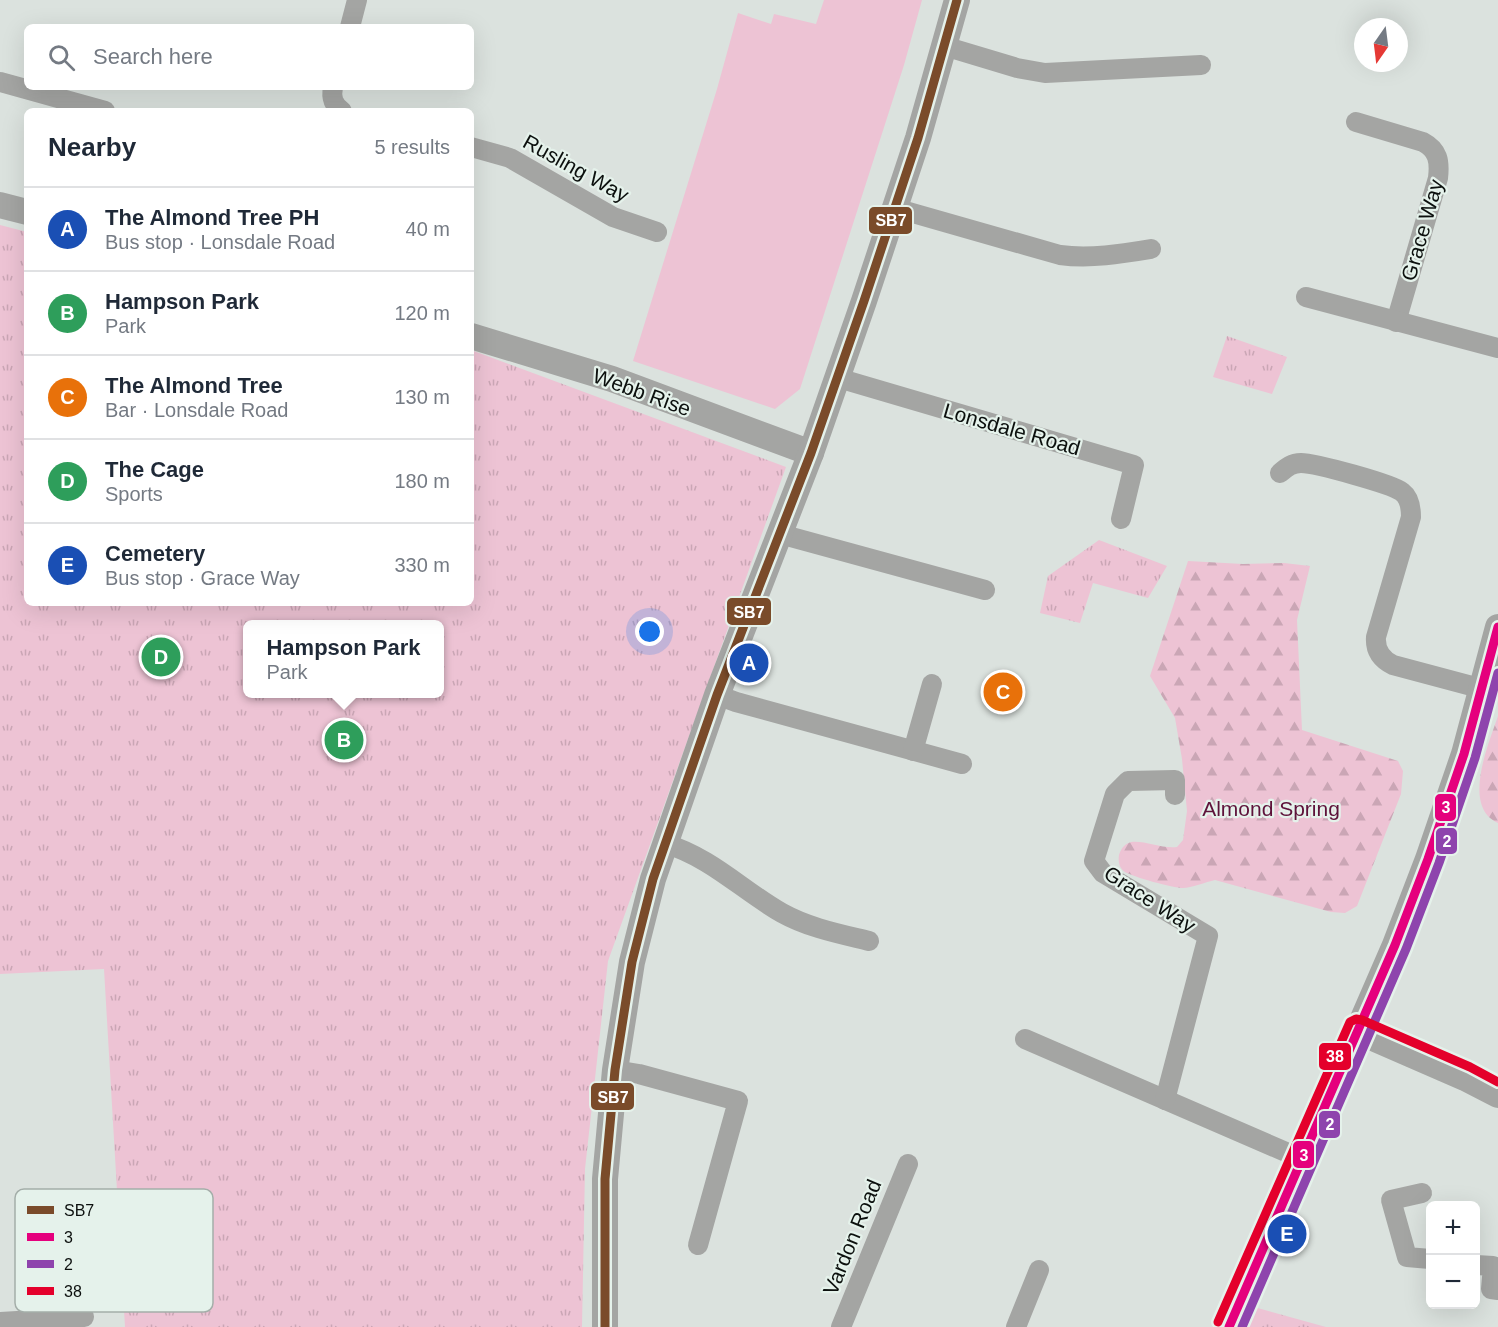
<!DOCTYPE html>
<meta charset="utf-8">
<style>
body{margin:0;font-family:Arial,sans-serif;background:#f6f6f7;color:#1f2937}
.controls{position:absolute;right:18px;bottom:18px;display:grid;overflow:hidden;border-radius:9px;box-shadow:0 6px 24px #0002}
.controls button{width:54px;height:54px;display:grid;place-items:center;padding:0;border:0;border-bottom:2px solid #e0e1e3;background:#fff;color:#1f2937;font:30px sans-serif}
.compass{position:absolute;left:1354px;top:18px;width:54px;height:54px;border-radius:50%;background:#fff;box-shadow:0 6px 24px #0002;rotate:194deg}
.you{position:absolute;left:650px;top:632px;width:21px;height:21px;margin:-15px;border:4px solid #fff;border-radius:50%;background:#1a73e8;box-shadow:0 0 0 9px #1a73e833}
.badge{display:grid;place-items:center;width:39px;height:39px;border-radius:50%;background:#545a57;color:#fff;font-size:20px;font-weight:700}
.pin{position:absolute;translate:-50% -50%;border:3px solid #fff;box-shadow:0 2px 6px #0006}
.popup{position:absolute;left:243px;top:620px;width:201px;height:78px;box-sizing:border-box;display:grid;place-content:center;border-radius:9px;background:#fff;filter:drop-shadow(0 2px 4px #0005);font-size:20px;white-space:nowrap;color:#747a83}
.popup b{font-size:22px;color:#1f2937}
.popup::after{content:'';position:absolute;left:50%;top:100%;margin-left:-12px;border:12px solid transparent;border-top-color:#fff}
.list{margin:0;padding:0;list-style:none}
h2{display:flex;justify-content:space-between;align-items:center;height:78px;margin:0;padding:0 24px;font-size:26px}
h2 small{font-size:20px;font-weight:400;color:#747a83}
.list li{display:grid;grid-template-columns:39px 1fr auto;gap:18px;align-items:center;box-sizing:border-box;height:84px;padding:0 24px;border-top:2px solid #e0e1e3}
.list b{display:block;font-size:22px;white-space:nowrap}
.list p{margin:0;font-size:20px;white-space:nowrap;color:#747a83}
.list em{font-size:20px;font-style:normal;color:#747a83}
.icon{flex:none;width:33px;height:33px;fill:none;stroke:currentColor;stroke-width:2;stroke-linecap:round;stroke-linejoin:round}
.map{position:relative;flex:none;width:1498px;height:1327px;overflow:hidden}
.search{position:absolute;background:#fff;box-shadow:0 6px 24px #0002;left:24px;top:24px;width:450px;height:66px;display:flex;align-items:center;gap:15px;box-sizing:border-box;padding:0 21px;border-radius:9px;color:#747a83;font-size:22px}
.panel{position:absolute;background:#fff;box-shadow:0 6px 24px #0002;left:24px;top:108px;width:450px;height:498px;border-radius:9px}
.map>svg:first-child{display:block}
.grass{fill:#edc3d4}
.forest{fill:url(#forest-firs)}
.park{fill:url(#park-tufts);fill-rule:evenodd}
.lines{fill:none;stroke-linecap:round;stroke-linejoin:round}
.minor{stroke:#a4a5a3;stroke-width:20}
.tertiary{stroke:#a4a5a3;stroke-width:26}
.bus-1-casing{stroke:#e5f2eb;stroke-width:14}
.bus-2-casing{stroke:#e5f2eb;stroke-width:14}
.bus-3-casing{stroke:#e5f2eb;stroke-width:14}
.bus-4-casing{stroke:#e5f2eb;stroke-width:14}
.bus-1{stroke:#7a4b2a;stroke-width:9}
.bus-2{stroke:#e5007d;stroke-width:9}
.bus-3{stroke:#8e44ad;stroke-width:9}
.bus-4{stroke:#e4002b;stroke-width:9}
.labels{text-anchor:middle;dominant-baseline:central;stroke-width:4.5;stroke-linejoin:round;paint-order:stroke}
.street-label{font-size:21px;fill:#0c100e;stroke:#e5f2eb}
.park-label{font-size:21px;fill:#5e123a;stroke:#e5f2eb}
.key{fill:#e5f2eb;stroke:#a4aea9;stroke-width:1.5}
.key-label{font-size:16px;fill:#0c100e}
.line-badge{stroke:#e5f2eb;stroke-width:2}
.badge-label{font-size:16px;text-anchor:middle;font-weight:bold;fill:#fff}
</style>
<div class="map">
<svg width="1498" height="1327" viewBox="0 0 1498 1327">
<defs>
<pattern id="forest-firs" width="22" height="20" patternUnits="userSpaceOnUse" patternTransform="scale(1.5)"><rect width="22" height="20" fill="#edc3d4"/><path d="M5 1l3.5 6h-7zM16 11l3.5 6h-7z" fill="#caa6b5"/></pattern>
<pattern id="park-tufts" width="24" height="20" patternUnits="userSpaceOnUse" patternTransform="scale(1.5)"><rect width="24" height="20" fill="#edc3d4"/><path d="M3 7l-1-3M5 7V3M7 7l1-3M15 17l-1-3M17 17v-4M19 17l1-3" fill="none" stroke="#caa6b5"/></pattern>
</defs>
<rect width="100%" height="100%" fill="#dbe2de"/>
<!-- grass -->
<path class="grass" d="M824,0h98l-18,65 -104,324 -25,20 -142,-48 84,-272 21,-76 33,11 3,-10 42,10z"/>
<!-- forest -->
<g class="forest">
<path d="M1188,561l55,3 41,-1 26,3 -13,54 5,110 96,31 5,10 -2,23 -44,112 -12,7 -14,-1 -116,-32c-9,2 -24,8 -32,8 -10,0 -50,-11 -58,-16 -6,-4 -7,-11 -6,-17 2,-6 5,-11 12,-13 13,-2 31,7 46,5l6,-7 4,-29 -5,-52 -7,-41 -25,-42z"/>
<path d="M1498,716v107c-37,-16 -9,-80 0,-107z"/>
</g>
<!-- park -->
<g class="park">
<path d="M0,225l27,7v371h444v-253l315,117 -178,494 -23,208 -3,158h-457l-21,-358 -104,5zM248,624h192v70h-192z"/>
<path d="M1227,336l60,21 -15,37 -59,-17z"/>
<path d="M1099,540l68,26 -19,32 -55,-15 -13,40 -40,-10 8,-37z"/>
<path d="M1254,1307l72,20h-79z"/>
</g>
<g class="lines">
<!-- minor -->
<g class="minor">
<path d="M350,27l7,-27"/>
<path d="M944,46l73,22 28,5 156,-8"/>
<path d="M0,82l105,29"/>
<path d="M333,87c-2,10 0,18 9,24"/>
<path d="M1356,122l67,20c15,8 17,19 15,36l-42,144"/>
<path d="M471,147l39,11 103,59 44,15"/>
<path d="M895,208l165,47c30,4 61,-1 91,-6"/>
<path d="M1306,297l192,51"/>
<path d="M838,378l296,87 -13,54"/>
<path d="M1280,473c7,-6 12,-10 21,-10 14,0 91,21 101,29 8,6 9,16 9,25l-35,120c-1,13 5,22 17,28l90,24"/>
<path d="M780,534l205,56"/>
<path d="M717,695l19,7 226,62"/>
<path d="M913,751l19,-67"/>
<path d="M664,843c50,16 76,46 118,70 27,15 58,21 87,28"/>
<path d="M1025,1039l277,120"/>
<path d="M615,1070l24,4 99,27 -40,144"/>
<path d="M1165,1100l43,-164 -105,-63 -9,-12 21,-67 13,-13 47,-1v15"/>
<path d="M1422,1193l-31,7 16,57 23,2"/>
<path d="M1476,1265l17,1 -2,23 7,1"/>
<path d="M47,1280v38"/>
<path d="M0,1322l84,-5"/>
<path d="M841,1327l67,-163"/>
<path d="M1016,1327l23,-57"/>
</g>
<!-- tertiary -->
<g class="tertiary">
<path d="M0,205l27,7"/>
<path d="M471,336l141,43 199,74"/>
<path d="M1357,1031l108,47 33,17"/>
<path d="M605,1327v-148l10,-109 17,-108 21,-83 64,-184 94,-242 53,-152 54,-163 39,-138"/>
<path d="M1229,1327l166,-382 33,-86 36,-105 34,-127"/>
</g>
<defs>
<path id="bus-1" d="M605,1327v-148l10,-109 17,-108 21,-83 64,-184 94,-242 53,-152 54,-163 39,-138"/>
<path id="bus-2" d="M1229,1327l166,-382 33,-86 36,-105 34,-127"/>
<path id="bus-3" d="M1242,1327l164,-378 33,-86 36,-105 23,-85"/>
<path id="bus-4" d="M1218,1322l132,-300 6,-3 6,1 108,47 28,15"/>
</defs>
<!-- bus-1 casing -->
<use href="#bus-1" class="bus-1-casing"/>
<!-- bus-2 casing -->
<use href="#bus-2" class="bus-2-casing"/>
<!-- bus-3 casing -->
<use href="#bus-3" class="bus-3-casing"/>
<!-- bus-4 casing -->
<use href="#bus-4" class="bus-4-casing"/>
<!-- bus-1 -->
<use href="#bus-1" class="bus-1"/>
<!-- bus-2 -->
<use href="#bus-2" class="bus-2"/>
<!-- bus-3 -->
<use href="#bus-3" class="bus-3"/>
<!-- bus-4 -->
<use href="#bus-4" class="bus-4"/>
</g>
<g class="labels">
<!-- street labels -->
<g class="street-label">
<text transform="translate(576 168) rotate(29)">Rusling Way</text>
<text transform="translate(1422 230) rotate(-74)">Grace Way</text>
<text transform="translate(642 392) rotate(20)">Webb Rise</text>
<text transform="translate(1012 429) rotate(16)">Lonsdale Road</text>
<text transform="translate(1150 899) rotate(33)">Grace Way</text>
<text transform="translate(852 1237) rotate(-68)">Vardon Road</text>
</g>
<!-- park labels -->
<g class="park-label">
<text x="1271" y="808">Almond Spring</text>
</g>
</g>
<!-- legend -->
<rect x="15" y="1189" width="198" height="123" rx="9" class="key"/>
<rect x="27" y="1206" width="27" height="8" fill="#7a4b2a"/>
<rect x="27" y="1233" width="27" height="8" fill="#e5007d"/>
<rect x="27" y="1260" width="27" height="8" fill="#8e44ad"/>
<rect x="27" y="1287" width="27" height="8" fill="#e4002b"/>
<g class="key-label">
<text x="64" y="1216">SB7</text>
<text x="64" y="1243">3</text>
<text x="64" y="1270">2</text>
<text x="64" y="1297">38</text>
</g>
<g class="line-badge">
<rect x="868" y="206" width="45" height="29" rx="6" fill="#7a4b2a"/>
<rect x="726" y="597" width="46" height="29" rx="6" fill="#7a4b2a"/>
<rect x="1434" y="793" width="23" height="29" rx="6" fill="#e5007d"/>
<rect x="1435" y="827" width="23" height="28" rx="6" fill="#8e44ad"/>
<rect x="1318" y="1042" width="34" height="29" rx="6" fill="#e4002b"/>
<rect x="590" y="1082" width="45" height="29" rx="6" fill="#7a4b2a"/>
<rect x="1318" y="1110" width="23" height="29" rx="6" fill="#8e44ad"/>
<rect x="1292" y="1140" width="23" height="29" rx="6" fill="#e5007d"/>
</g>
<g class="badge-label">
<text x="891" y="226">SB7</text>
<text x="749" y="618">SB7</text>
<text x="1446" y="813">3</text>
<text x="1447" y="847">2</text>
<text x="1335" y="1062">38</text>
<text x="613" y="1103">SB7</text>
<text x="1330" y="1130">2</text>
<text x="1304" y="1161">3</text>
</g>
</svg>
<div class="controls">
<button>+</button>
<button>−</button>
</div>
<svg class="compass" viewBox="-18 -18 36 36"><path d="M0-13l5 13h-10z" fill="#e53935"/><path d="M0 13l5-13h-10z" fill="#747a83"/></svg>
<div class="you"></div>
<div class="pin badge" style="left:749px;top:663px;background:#1a4fb4">A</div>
<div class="pin badge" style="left:344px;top:740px;background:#2e9e5b">B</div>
<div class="popup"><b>Hampson Park</b>Park</div>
<div class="pin badge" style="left:1003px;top:692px;background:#e8710a">C</div>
<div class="pin badge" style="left:161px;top:657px;background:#2e9e5b">D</div>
<div class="pin badge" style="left:1287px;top:1234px;background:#1a4fb4">E</div>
<div class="search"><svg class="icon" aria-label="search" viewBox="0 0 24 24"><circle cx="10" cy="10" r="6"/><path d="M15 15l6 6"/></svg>Search here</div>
<section class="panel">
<h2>Nearby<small>5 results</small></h2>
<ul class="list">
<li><span class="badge" style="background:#1a4fb4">A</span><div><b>The Almond Tree PH</b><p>Bus stop · Lonsdale Road</p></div><em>40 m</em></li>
<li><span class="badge" style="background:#2e9e5b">B</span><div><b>Hampson Park</b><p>Park</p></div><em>120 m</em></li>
<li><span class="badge" style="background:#e8710a">C</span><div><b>The Almond Tree</b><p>Bar · Lonsdale Road</p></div><em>130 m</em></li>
<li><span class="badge" style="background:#2e9e5b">D</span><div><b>The Cage</b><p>Sports</p></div><em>180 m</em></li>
<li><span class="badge" style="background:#1a4fb4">E</span><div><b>Cemetery</b><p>Bus stop · Grace Way</p></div><em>330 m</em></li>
</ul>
</section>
</div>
